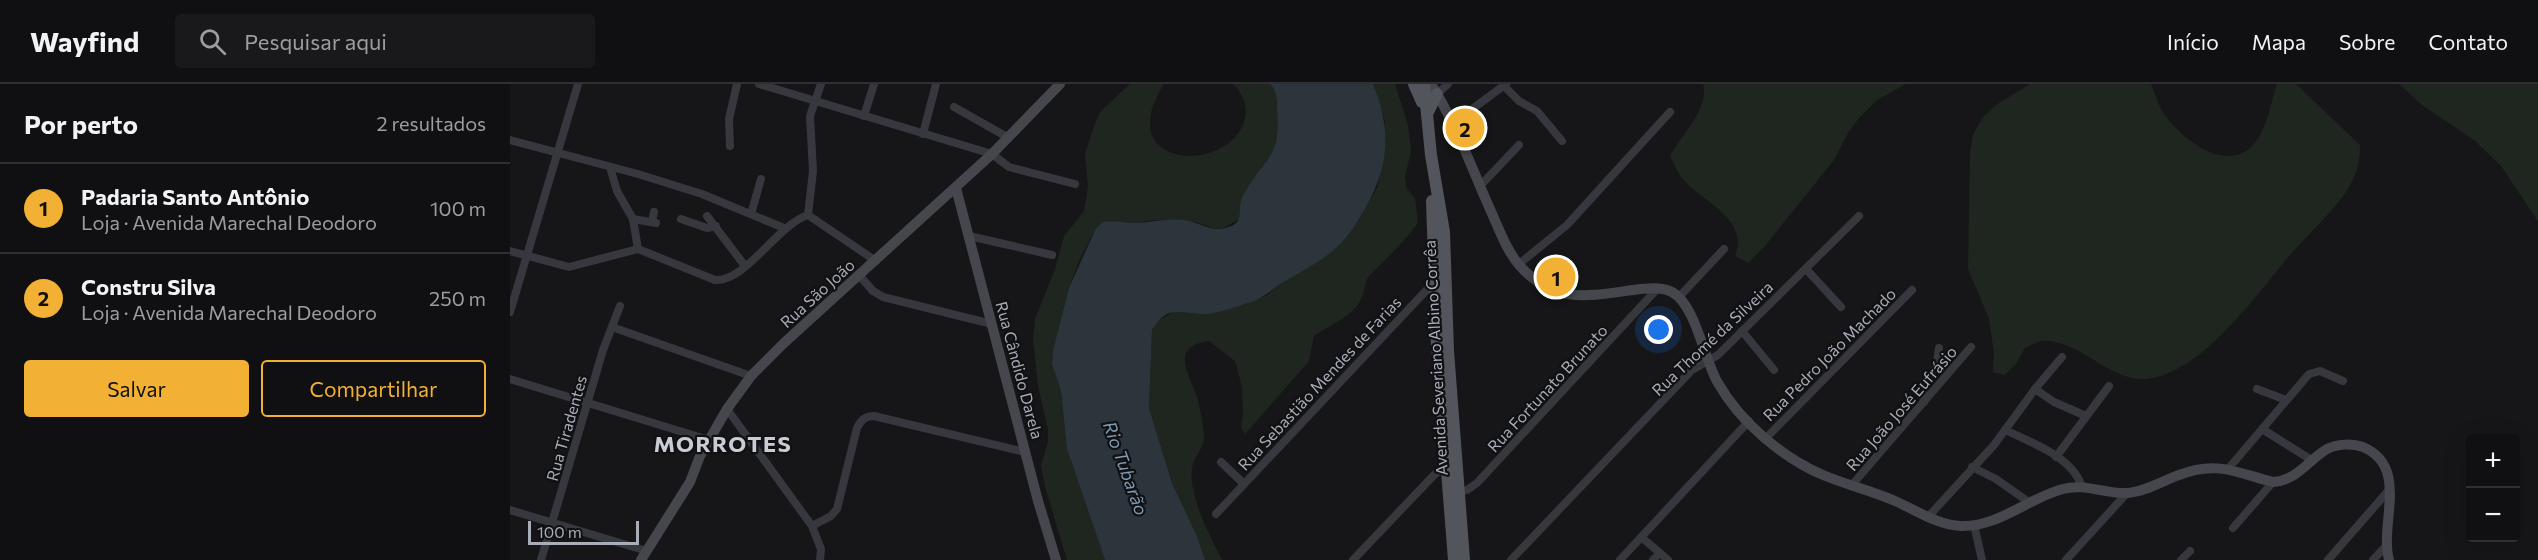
<!DOCTYPE html>
<html lang="pt">
<meta charset="utf-8">
<style>
body{margin:0;font-family:Commissioner,sans-serif;background:#19191b;color:#f1f3f6}
.controls{position:absolute;right:18px;bottom:18px;display:grid;overflow:hidden;border-radius:6px;box-shadow:0 6px 24px #0002}
.controls button{width:54px;height:54px;display:grid;place-items:center;padding:0;border:0;border-bottom:2px solid #303032;background:#101012;color:#f1f3f6;font:30px sans-serif}
.scale{position:absolute;left:18px;bottom:15px;width:111px;box-sizing:border-box;padding-left:6px;border:3px solid #a8adb8;border-top:0;font-size:16px;line-height:21px;white-space:nowrap;color:#a8adb8;-webkit-text-stroke:4px #111113;paint-order:stroke}
.you{position:absolute;left:1149px;top:246px;width:21px;height:21px;margin:-15px;border:4px solid #fff;border-radius:50%;background:#1a73e8;box-shadow:0 0 0 9px #1a73e833}
.badge{display:grid;place-items:center;width:39px;height:39px;border-radius:50%;background:#f2b134;color:#111;font-size:20px;font-weight:700}
.pin{position:absolute;translate:-50% -50%;border:3px solid #fff;box-shadow:0 2px 6px #0006}
.list{margin:0;padding:0;list-style:none}
h2{display:flex;justify-content:space-between;align-items:center;height:78px;margin:0;padding:0 24px;font-size:26px}
h2 small{font-size:20px;font-weight:400;color:#9c9d9f}
.list li{display:grid;grid-template-columns:39px 1fr auto;gap:18px;align-items:center;box-sizing:border-box;height:90px;padding:0 24px;border-top:2px solid #303032}
.list b{display:block;font-size:22px;white-space:nowrap}
.list p{margin:0;font-size:20px;white-space:nowrap;color:#9c9d9f}
.list em{font-size:20px;font-style:normal;color:#9c9d9f}
.actions{display:flex;gap:12px;padding:18px 24px}
.actions a{flex:1;padding:14px 0;border:2px solid #f2b134;border-radius:6px;text-align:center;font-size:21px;color:#f2b134}
.actions .main{background:#f2b134;color:#111}
.icon{flex:none;width:33px;height:33px;fill:none;stroke:currentColor;stroke-width:2;stroke-linecap:round;stroke-linejoin:round}
.map{position:relative;flex:none;width:2028px;height:476px;overflow:hidden}
header{display:flex;align-items:center;gap:36px;box-sizing:border-box;height:84px;padding:0 30px;background:#101012;border-bottom:2px solid #303032}
header strong{font-size:28px}
nav{display:flex;gap:33px;margin-inline-start:auto;font-size:21px}
.search{width:420px;height:54px;background:#19191b;display:flex;align-items:center;gap:15px;box-sizing:border-box;padding:0 21px;border-radius:6px;color:#9c9d9f;font-size:22px}
main{display:flex}
aside{flex:1;background:#101012}
.map>svg:first-child{display:block}
.green{fill:#1e261f}
.water{fill:#2c353c}
.lines{fill:none;stroke-linecap:round;stroke-linejoin:round}
.street{stroke:#37383d;stroke-width:8}
.secondary{stroke:#45474d;stroke-width:10}
.primary{stroke:#53555c;stroke-width:12}
.labels{text-anchor:middle;dominant-baseline:central;stroke-width:4.5;stroke-linejoin:round;paint-order:stroke}
.street-label{font-size:16px;fill:#a8adb8;stroke:#111113}
.water-label{font-size:18px;font-style:italic;fill:#7f9bb3;stroke:#111113}
.district-label{font-size:22px;font-weight:bold;letter-spacing:1.5px;fill:#c9ccd4;stroke:#111113}
</style>
<header>
<strong>Wayfind</strong>
<div class="search"><svg class="icon" aria-label="search" viewBox="0 0 24 24"><circle cx="10" cy="10" r="6"/><path d="M15 15l6 6"/></svg>Pesquisar aqui</div>
<nav><a>Início</a><a>Mapa</a><a>Sobre</a><a>Contato</a></nav>
</header>
<main>
<aside>
<h2>Por perto<small>2 resultados</small></h2>
<ul class="list">
<li><span class="badge">1</span><div><b>Padaria Santo Antônio</b><p>Loja · Avenida Marechal Deodoro</p></div><em>100 m</em></li>
<li><span class="badge">2</span><div><b>Constru Silva</b><p>Loja · Avenida Marechal Deodoro</p></div><em>250 m</em></li>
</ul>
<div class="actions"><a class="main">Salvar</a><a>Compartilhar</a></div>
</aside>
<div class="map">
<svg width="2028" height="476" viewBox="0 0 2028 476">
<rect width="100%" height="100%" fill="#161618"/>
<!-- green -->
<g class="green">
<path d="M620,0h34c-7,12 -14,24 -14,39 -1,46 84,43 95,-5 3,-12 -3,-26 -12,-34h37c7,6 7,16 7,26 4,45 -14,61 -37,97l1,11 -19,11 -10,-1 -16,-6 -43,-2 -19,3 -26,-2 -12,7 -17,33 -10,27 -16,62 -1,14 9,27 6,58 38,111h-38l-22,-73 -4,-21 7,-25v-12l-10,-43 -5,-47 2,-20 19,-47 10,-36 20,-25 4,-25 -3,-32 10,-31 6,-12z"/>
<path d="M863,0h22l13,41 3,26 -6,26 2,12 8,9 3,25c-14,19 -30,34 -47,51 -8,7 -5,17 -10,25 -8,18 -32,26 -47,37l-5,25 -64,73 -4,-7 2,-13 -1,-27 -7,-26 -26,-20c-40,6 -20,32 -12,56 3,11 6,26 7,37 2,13 -10,21 -12,34 -4,27 18,68 30,92h-17l-8,-24 -25,-53 -23,-75 3,-78 5,-9 17,-9 34,1 58,-17 12,-11 39,-23 21,-16 20,-25 20,-35 7,-65z"/>
<path d="M1193,0h203l-29,16 -18,18 -11,15 -14,27 -69,86 -17,17 -13,-7c15,-39 -35,-54 -54,-79 -4,-6 -7,-14 -11,-21 11,-21 40,-48 33,-72z"/>
<path d="M1520,0h121c4,9 7,21 13,30 16,23 59,58 86,34 17,-16 20,-43 27,-64h19l64,61c0,18 -4,32 -14,47 -15,22 -37,41 -55,62 -34,39 -90,122 -147,125 -35,2 -67,-41 -102,-38 -5,1 -12,5 -17,7l-9,16 -11,11 -12,-3 1,-18 -5,-35 -21,-50 2,-117 3,-17 9,-17 14,-13z"/>
<path d="M1889,0h139v137l-37,-55 -27,-26 -52,-35z"/>
</g>
<!-- water -->
<path class="water" d="M760,0h103c18,45 17,80 -7,123 -8,14 -17,29 -29,40 -15,14 -33,23 -50,33 -15,8 -22,18 -39,23 -13,4 -31,11 -44,11 -24,0 -37,-10 -52,16l-3,78 23,75 25,53 8,24h-100l-38,-111 -6,-58 -9,-27 1,-14 16,-62 27,-60 7,-6c11,-2 21,1 32,1 17,-1 33,-5 50,-3 12,2 24,10 36,9 28,-5 14,-18 22,-33 21,-39 38,-35 34,-87 0,-9 0,-19 -7,-25z"/>
<g class="lines">
<!-- street -->
<g class="street">
<path d="M249,0l233,70 17,13 66,17"/>
<path d="M994,2l15,15 18,10 25,30"/>
<path d="M927,10l11,-10"/>
<path d="M444,23l55,31"/>
<path d="M354,32l10,-32"/>
<path d="M942,40l54,-40"/>
<path d="M413,50l13,-50"/>
<path d="M0,56l128,34 64,20 82,34"/>
<path d="M220,62l-1,-27 8,-35"/>
<path d="M100,83l7,24 16,28 5,30"/>
<path d="M970,102l39,-41"/>
<path d="M241,130l10,-35"/>
<path d="M298,131l68,46"/>
<path d="M197,132l38,50"/>
<path d="M123,135l23,4"/>
<path d="M171,135l26,9 9,-2"/>
<path d="M142,138l2,-10"/>
<path d="M459,152l83,19"/>
<path d="M0,167l59,16 69,-18 77,31c31,2 62,-55 93,-65l5,-44 -3,-55 11,-32"/>
<path d="M1009,180l48,-39 103,-113"/>
<path d="M1296,185l35,38"/>
<path d="M349,191l14,16 10,6 109,27"/>
<path d="M1169,213l45,-48"/>
<path d="M0,228l68,-228"/>
<path d="M102,243l139,49"/>
<path d="M1232,247l32,39"/>
<path d="M0,295l199,61"/>
<path d="M1525,305l19,13 32,14"/>
<path d="M1747,305l29,11"/>
<path d="M1414,318l-2,-15 14,-20 3,-19"/>
<path d="M217,325l85,117 9,23 -1,11"/>
<path d="M1752,345l51,32"/>
<path d="M1495,346c27,13 68,27 77,57"/>
<path d="M1256,354l146,-148"/>
<path d="M1546,373l53,-71"/>
<path d="M711,378l23,22"/>
<path d="M1462,383l24,12 34,24"/>
<path d="M1718,385l81,-95 11,-3 23,10"/>
<path d="M1341,402l120,-139"/>
<path d="M946,409l11,-3 10,-7 181,-195"/>
<path d="M0,426l137,41"/>
<path d="M706,430l221,-235"/>
<path d="M1418,433l66,-72 41,-56 27,-32"/>
<path d="M1464,441l8,35"/>
<path d="M302,442l19,-10 6,-7 20,-81c4,-8 8,-12 17,-12l151,36"/>
<path d="M1723,444l40,-46"/>
<path d="M1131,453l19,16 -7,7"/>
<path d="M1150,469l8,7"/>
<path d="M31,476l62,-210 17,-44"/>
<path d="M843,476l82,-86 14,-10"/>
<path d="M1001,476l181,-190 26,-15 141,-139"/>
<path d="M1110,476l129,-139"/>
<path d="M1556,476l61,-67"/>
<path d="M1671,476l9,-9"/>
<path d="M1818,476l61,-70"/>
<path d="M1863,476l13,-14"/>
</g>
<!-- secondary -->
<g class="secondary">
<path d="M921,0c24,38 40,82 58,123 9,19 16,41 30,58 37,42 74,30 121,24 11,-1 22,-2 32,3 24,13 32,68 46,91 22,39 65,75 105,92 24,10 49,16 72,26 21,9 42,24 66,25 38,1 67,-28 102,-37 22,-6 42,5 64,4 18,-1 35,-12 52,-18 38,-15 58,-2 94,7 25,-2 34,-21 54,-33 10,-5 25,-6 36,-2 47,20 16,77 26,113"/>
<path d="M446,104l82,313 18,59"/>
<path d="M131,476l49,-78 10,-26 27,-47 24,-33 33,-33 208,-189 68,-70"/>
</g>
<!-- primary -->
<g class="primary">
<path d="M904,0l8,18"/>
<path d="M914,0l7,71 13,77 4,119 16,209"/>
<path d="M917,30l10,-20"/>
<path d="M922,117l5,143 17,216"/>
</g>
</g>
<g class="labels">
<!-- street labels -->
<g class="street-label">
<text transform="translate(307 209) rotate(-42)">Rua São João</text>
<text transform="translate(1202 254) rotate(-43)">Rua Thomé da Silveira</text>
<text transform="translate(1319 270) rotate(-45)">Rua Pedro João Machado</text>
<text transform="translate(925 274) rotate(-93)">Avenida Severiano Albino Corrêa</text>
<text transform="translate(510 286) rotate(75)">Rua Cândido Darela</text>
<text transform="translate(809 299) rotate(-47)">Rua Sebastião Mendes de Farias</text>
<text transform="translate(1037 304) rotate(-47)">Rua Fortunato Brunato</text>
<text transform="translate(1391 324) rotate(-49)">Rua João José Eufrásio</text>
<text transform="translate(56 344) rotate(-74)">Rua Tiradentes</text>
</g>
<!-- water labels -->
<g class="water-label">
<text transform="translate(616 384) rotate(70)">Rio Tubarão</text>
</g>
<!-- district labels -->
<g class="district-label">
<text x="213" y="359">MORROTES</text>
</g>
</g>
</svg>
<div class="controls">
<button>+</button>
<button>−</button>
</div>
<div class="scale">100 m</div>
<div class="you"></div>
<div class="pin badge" style="left:1046px;top:193px">1</div>
<div class="pin badge" style="left:955px;top:44px">2</div>
</div>
</main>
